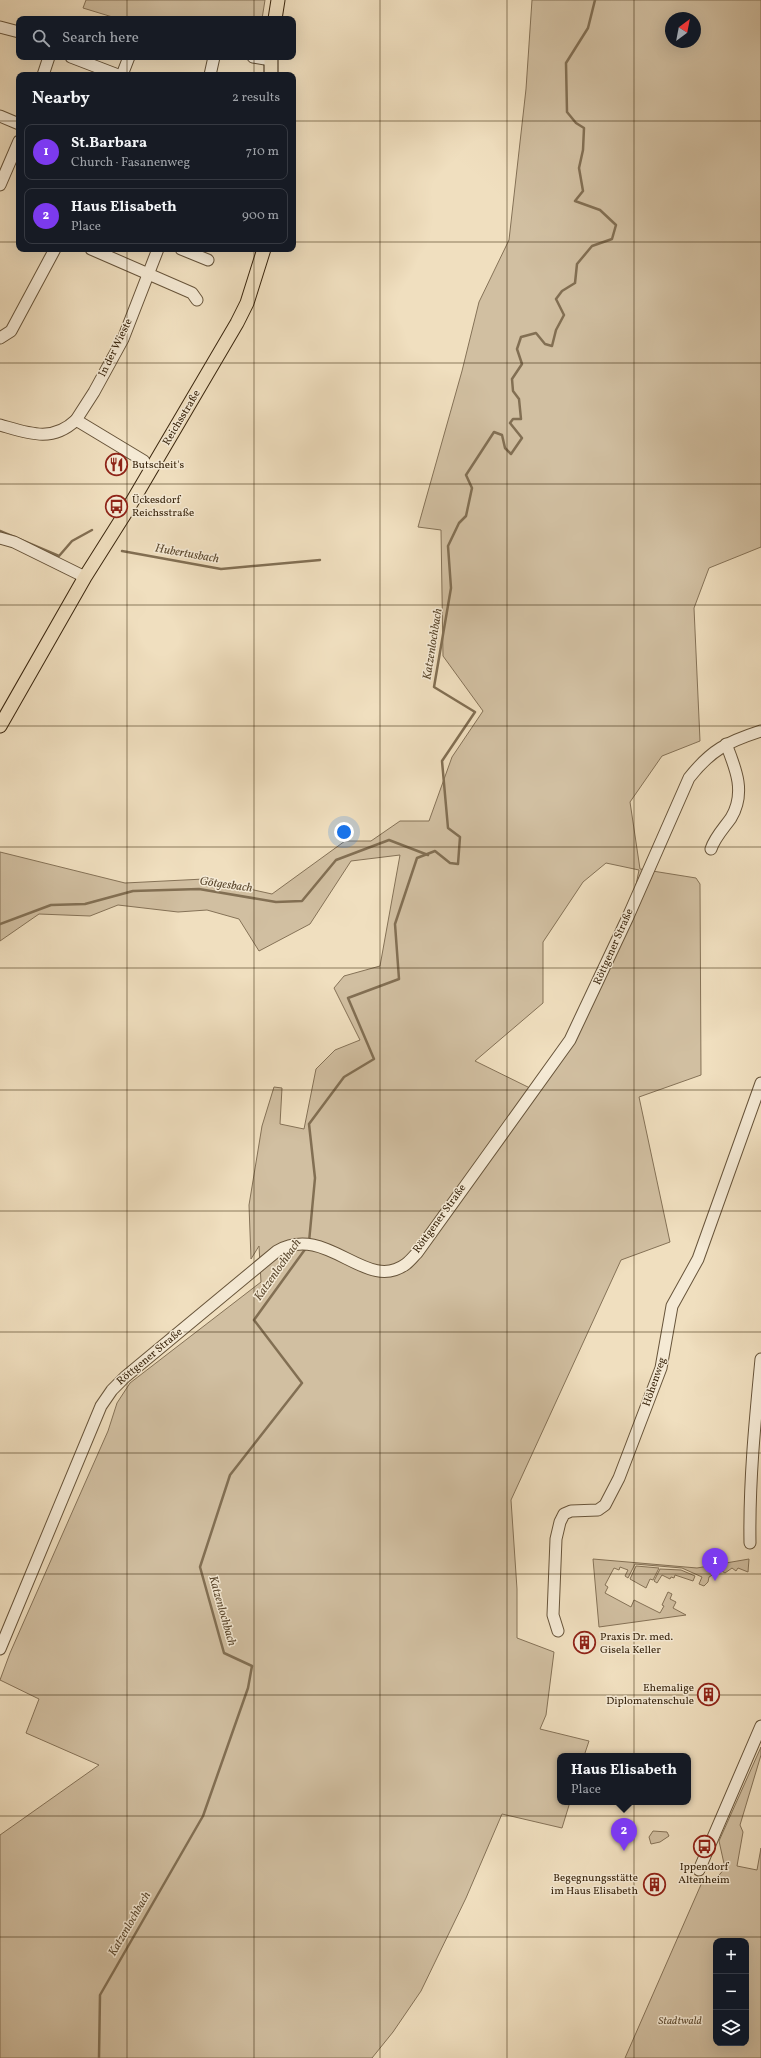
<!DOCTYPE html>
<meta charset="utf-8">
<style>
body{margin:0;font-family:Vollkorn,serif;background:#242831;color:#f1f3f6}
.controls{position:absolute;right:12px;bottom:12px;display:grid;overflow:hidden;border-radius:8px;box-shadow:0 4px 16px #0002}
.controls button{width:36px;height:36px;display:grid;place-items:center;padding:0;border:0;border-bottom:1px solid #363941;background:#171b24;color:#f1f3f6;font:20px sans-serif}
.compass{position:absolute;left:665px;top:12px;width:36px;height:36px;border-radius:50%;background:#171b24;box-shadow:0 4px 16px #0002;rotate:32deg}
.you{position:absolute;left:344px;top:832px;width:14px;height:14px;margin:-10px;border:3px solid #fff;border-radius:50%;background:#1a73e8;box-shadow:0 0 0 6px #1a73e833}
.badge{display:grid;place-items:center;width:26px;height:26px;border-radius:50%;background:#7c3aed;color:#fff;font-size:13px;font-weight:700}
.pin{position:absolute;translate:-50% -33px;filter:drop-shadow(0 1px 2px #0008)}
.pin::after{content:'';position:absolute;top:21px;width:14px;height:12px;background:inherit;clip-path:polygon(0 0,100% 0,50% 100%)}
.popup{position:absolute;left:557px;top:1753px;width:134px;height:52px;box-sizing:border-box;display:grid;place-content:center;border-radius:8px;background:#171b24;filter:drop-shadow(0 1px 3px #0005);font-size:13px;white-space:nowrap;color:#9ea1a6}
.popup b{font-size:15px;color:#f1f3f6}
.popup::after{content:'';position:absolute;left:50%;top:100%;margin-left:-8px;border:8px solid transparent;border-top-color:#171b24}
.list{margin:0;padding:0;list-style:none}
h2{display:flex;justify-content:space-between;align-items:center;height:52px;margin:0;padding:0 16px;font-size:17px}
h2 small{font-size:13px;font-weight:400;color:#9ea1a6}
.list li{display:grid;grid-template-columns:26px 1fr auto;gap:12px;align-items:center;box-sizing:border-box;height:56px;margin:0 8px 8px;padding:0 8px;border:1px solid #363941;border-radius:8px}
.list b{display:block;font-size:15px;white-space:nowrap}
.list p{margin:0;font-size:13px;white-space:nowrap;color:#9ea1a6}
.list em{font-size:13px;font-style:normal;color:#9ea1a6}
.icon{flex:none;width:22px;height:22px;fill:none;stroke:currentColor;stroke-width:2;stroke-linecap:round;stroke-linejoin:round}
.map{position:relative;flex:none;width:761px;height:2058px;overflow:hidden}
.search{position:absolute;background:#171b24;box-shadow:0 4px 16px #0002;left:16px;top:16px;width:280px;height:44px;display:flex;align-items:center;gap:10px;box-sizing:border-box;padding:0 14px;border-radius:8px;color:#9ea1a6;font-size:15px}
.panel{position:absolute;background:#171b24;box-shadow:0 4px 16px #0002;left:16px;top:72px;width:280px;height:180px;border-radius:8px}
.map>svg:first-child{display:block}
.green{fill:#d1bfa1;stroke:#857257;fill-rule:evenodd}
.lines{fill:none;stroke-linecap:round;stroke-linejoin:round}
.stream{stroke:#826f53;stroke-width:2.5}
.minor-casing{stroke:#67543a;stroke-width:13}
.major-casing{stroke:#39250d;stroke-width:15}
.minor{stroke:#f5ead5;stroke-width:11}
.major{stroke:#f0dfbf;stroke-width:13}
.grid{fill:none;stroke:#39250d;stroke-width:1;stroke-opacity:0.55}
.labels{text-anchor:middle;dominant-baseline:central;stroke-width:3;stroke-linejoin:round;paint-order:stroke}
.street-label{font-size:11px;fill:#39250d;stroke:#f5ead5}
.poi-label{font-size:11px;fill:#39250d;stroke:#f5ead5;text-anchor:start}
.park-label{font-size:11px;font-style:italic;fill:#5f4c32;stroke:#f5ead5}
.water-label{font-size:12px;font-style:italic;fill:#5d4a30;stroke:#f5ead5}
</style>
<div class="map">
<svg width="761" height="2058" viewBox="0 0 761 2058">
<rect width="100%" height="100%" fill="#f0dfbf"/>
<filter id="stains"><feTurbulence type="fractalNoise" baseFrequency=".005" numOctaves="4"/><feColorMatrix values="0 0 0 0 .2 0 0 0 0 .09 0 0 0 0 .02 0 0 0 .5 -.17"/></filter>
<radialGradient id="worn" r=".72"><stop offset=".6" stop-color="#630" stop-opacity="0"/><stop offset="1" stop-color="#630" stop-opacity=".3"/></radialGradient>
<!-- green -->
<g class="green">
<path d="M86,0h179l-3,19h-143l-36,-11z"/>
<path d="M532,0h229v547l-52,21 -15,40 6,133 -38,15 -32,46 10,67 56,9 4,6 1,191 -62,22 31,145 -49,18 -110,240 6,89v49l37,14 -8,63 -6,14 49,12 -5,15h-24v46h10l-8,26 -60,-14 -36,84 -45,93 -28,41 -21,26h-372v-223l99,-70 -73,-32 13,-34 -39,-19 10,-27 98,-222 9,-28 13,-20 131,-101 -2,-36 -8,13 -2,-54 13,-79 12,-39 8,1 -2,36 24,5 12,-60 19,-19 25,-10 -26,-52 10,-12 36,-10 20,-111 -49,6 -41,63 -51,27 -20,-32 -32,-9 -29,2 -60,-7 -28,11 -51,-2 -39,27v-89l125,31 79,-4 68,15 73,-53h26l29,-20h29l23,-64 31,-46 -40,-55 -2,-126 -23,-3 44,-156 17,-69 30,-62 17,-151zM671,18h24v24h-24zM606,863l33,7 -9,45 -56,123 -38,53 -61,-30 68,-58v-61l40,-60z"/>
<path d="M593,1559l104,9 52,-9 -1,13 -10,-4 -2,3 -4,-3 -7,5 -5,-3 -3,5 -3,-1 -5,3 -1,5 -4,4 -5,-2 3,-7 -20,-9 -47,-4 -7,14 -3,-2 3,-6 -8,-3 -1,3 -5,-2 -9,17 3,2 -3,6 26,14 3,-7 26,13 4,-7 -2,-1 6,-13 4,2 -2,5 6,3 -3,6 13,7 -87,12z"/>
<path d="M636,1566l23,2 -6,12 -3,-1 -4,9 -16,-9z"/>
<path d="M660,1569l21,1 14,6 -2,5 -18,-6 -1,3 -3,-1 -1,2 -8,-4 -5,8 -3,-2z"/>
<path d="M761,1747v8l-21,70 3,7 -6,34 20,4 4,-22v210h-136l78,-178h12l10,-12 -6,-27zM716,1941h30v102h-30z"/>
<path d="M653,1831l14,1 2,4 -9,6 -9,2 -2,-7z"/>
</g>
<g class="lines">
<!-- stream -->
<g class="stream">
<path d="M0,531l59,25 13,-15 20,-11"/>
<path d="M122,551l99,18 99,-9"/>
<path d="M0,924l51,-19 34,-1 48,-13 66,-2 77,13 26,-1 34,-41 53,-20 39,15"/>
<path d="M309,1242l6,-64 -6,-54 35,-47 30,-18 -26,-61 51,-19 -4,-55 22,-66 18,-7 15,12 8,1 2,-27 -12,-9 -6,-67 33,-49 -41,-25 17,-99 -3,-42 11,-23 7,-7 6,-28 -6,-13 28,-43 8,3 3,13 6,6 11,-16 -12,-15 3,-4h8l-2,-20 -6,-8 -1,-12 10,-15 -5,-15 4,-12 15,-4 9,11 7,2 4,-16 8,-15 -8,-16 6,-8 13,-8 2,-19 15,-18 20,-7 4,-14 -16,-15 -25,-9 8,-10 -4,-23 4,-18 1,-22 -8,-5 -9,-11 -1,-49 22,-35 7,-28"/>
<path d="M99,2058l1,-63 103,-179 45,-128 4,-22 -28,-13 -24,-86 30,-92 72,-92 -48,-63 52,-72"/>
</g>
<defs>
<g id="minor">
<path d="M0,27l19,5"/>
<path d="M71,57l47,18"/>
<path d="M253,57l18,3"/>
<path d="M43,75l6,-18"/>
<path d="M122,75l7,-18"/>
<path d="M210,75l4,-18"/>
<path d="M0,116l19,8"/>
<path d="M0,185l19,-44"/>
<path d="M91,249l101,44 5,7"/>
<path d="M181,249l27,11"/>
<path d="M0,338l11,-7 44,-82"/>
<path d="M76,420l18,-28 29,-53 35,-90"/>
<path d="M0,425c28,8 52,18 76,-5l68,41"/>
<path d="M0,538l14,4 71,35"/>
<path d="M711,849c4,-12 13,-21 20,-31 15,-25 5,-49 -5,-74"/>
<path d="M750,1543c-1,-61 5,-122 11,-184"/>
<path d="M558,1631l-5,-16 3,-76 4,-17 4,-8 7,-3 27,-1 7,-5 14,-27 42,-110 11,-62 26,-47 63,-176"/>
<path d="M0,1649l101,-243 11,-16 13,-13 152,-126c50,-29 89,43 129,13 4,-3 7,-7 11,-11l153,-213 57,-121 62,-141c22,-28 38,-36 72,-47"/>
<path d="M699,1870l62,-144"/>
</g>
<g id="major">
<path d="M275,19l3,-19"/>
<path d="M271,75v-18"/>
<path d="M0,726l85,-149 41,-65 111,-189 10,-20 17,-54"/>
</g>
</defs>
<!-- minor casing -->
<use href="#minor" class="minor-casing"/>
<!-- major casing -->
<use href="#major" class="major-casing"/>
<!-- minor -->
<use href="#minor" class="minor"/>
<!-- major -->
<use href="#major" class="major"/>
</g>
<!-- grid -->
<path class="grid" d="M127,0v19M254,0v19M380,0v2058M507,0v2058M634,0v2058M127,57v18M254,57v18M0,121h19M293,121h468M0,242h19M293,242h468M127,249v1809M254,249v1809M0,363h761M0,484h761M0,605h761M0,726h761M0,847h761M0,968h761M0,1090h761M0,1211h761M0,1332h761M0,1453h761M0,1574h761M0,1695h761M0,1816h761M0,1937h761"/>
<!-- icons -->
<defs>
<symbol id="restaurant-ring" viewBox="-11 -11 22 22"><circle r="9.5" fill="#f5ead5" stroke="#8f2418" stroke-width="1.5"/><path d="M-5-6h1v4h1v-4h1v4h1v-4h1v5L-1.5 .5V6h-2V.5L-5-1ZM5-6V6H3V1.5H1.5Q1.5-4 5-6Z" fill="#8f2418"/></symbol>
<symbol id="bus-ring" viewBox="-11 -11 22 22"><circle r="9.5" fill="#f5ead5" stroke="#8f2418" stroke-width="1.5"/><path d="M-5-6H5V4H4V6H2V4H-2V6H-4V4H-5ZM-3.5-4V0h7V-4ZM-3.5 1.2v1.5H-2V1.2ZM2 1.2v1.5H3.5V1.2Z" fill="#8f2418"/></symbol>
<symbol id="building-ring" viewBox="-11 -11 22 22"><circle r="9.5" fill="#f5ead5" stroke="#8f2418" stroke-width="1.5"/><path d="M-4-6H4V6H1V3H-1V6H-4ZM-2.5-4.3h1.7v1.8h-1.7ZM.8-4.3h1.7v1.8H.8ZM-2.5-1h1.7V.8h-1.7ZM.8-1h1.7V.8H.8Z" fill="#8f2418"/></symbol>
</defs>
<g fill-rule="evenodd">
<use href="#restaurant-ring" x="104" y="452" width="25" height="25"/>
<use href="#bus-ring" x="104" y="494" width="25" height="25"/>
<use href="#building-ring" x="572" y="1630" width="25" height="25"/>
<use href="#building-ring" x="696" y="1682" width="25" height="25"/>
<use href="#bus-ring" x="692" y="1834" width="25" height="25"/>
<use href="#building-ring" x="642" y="1872" width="25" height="25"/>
</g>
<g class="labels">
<!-- street labels -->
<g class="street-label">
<text transform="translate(116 348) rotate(-64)">In der Wieste</text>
<text transform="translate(182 418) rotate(-59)">Reichsstraße</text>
<text transform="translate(614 947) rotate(-66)">Röttgener Straße</text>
<text transform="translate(440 1219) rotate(-54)">Röttgener Straße</text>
<text transform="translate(150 1357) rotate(-40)">Röttgener Straße</text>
<text transform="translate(655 1382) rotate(-71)">Höhenweg</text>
</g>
<!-- poi labels -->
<g class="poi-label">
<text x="132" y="465">Butscheit's</text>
<text x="132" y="500">Ückesdorf<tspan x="132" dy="13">Reichsstraße</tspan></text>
<text x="600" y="1637">Praxis Dr. med.<tspan x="600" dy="13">Gisela Keller</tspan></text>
<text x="694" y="1688" text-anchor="end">Ehemalige<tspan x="694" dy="13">Diplomatenschule</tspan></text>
<text x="704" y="1867" text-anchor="middle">Ippendorf<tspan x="704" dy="13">Altenheim</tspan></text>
<text x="638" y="1878" text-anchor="end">Begegnungsstätte<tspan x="638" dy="13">im Haus Elisabeth</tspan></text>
</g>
<!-- park labels -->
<g class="park-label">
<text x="680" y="2021">Stadtwald</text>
</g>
<!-- water labels -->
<g class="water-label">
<text transform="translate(187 554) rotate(10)">Hubertusbach</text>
<text transform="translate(433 644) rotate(-81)">Katzenlochbach</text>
<text transform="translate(226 885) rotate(8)">Götgesbach</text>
<text transform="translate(278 1270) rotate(-55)">Katzenlochbach</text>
<text transform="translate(222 1611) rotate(74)">Katzenlochbach</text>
<text transform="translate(130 1924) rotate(-60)">Katzenlochbach</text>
</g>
</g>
<rect width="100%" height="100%" filter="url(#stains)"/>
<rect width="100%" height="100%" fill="url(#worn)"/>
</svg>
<div class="controls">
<button>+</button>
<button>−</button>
<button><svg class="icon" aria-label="layers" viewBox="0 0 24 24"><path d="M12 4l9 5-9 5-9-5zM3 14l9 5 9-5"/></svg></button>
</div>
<svg class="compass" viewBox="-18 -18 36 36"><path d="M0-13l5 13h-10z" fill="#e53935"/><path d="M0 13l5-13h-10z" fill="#9ea1a6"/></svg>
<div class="you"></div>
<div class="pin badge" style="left:715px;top:1581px">1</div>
<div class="pin badge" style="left:624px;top:1851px">2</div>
<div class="popup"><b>Haus Elisabeth</b>Place</div>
<div class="search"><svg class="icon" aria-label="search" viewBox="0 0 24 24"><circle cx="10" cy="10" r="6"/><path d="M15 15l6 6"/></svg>Search here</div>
<section class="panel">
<h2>Nearby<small>2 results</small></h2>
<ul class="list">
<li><span class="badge">1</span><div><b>St.Barbara</b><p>Church · Fasanenweg</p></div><em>710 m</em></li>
<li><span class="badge">2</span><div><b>Haus Elisabeth</b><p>Place</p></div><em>900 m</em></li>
</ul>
</section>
</div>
